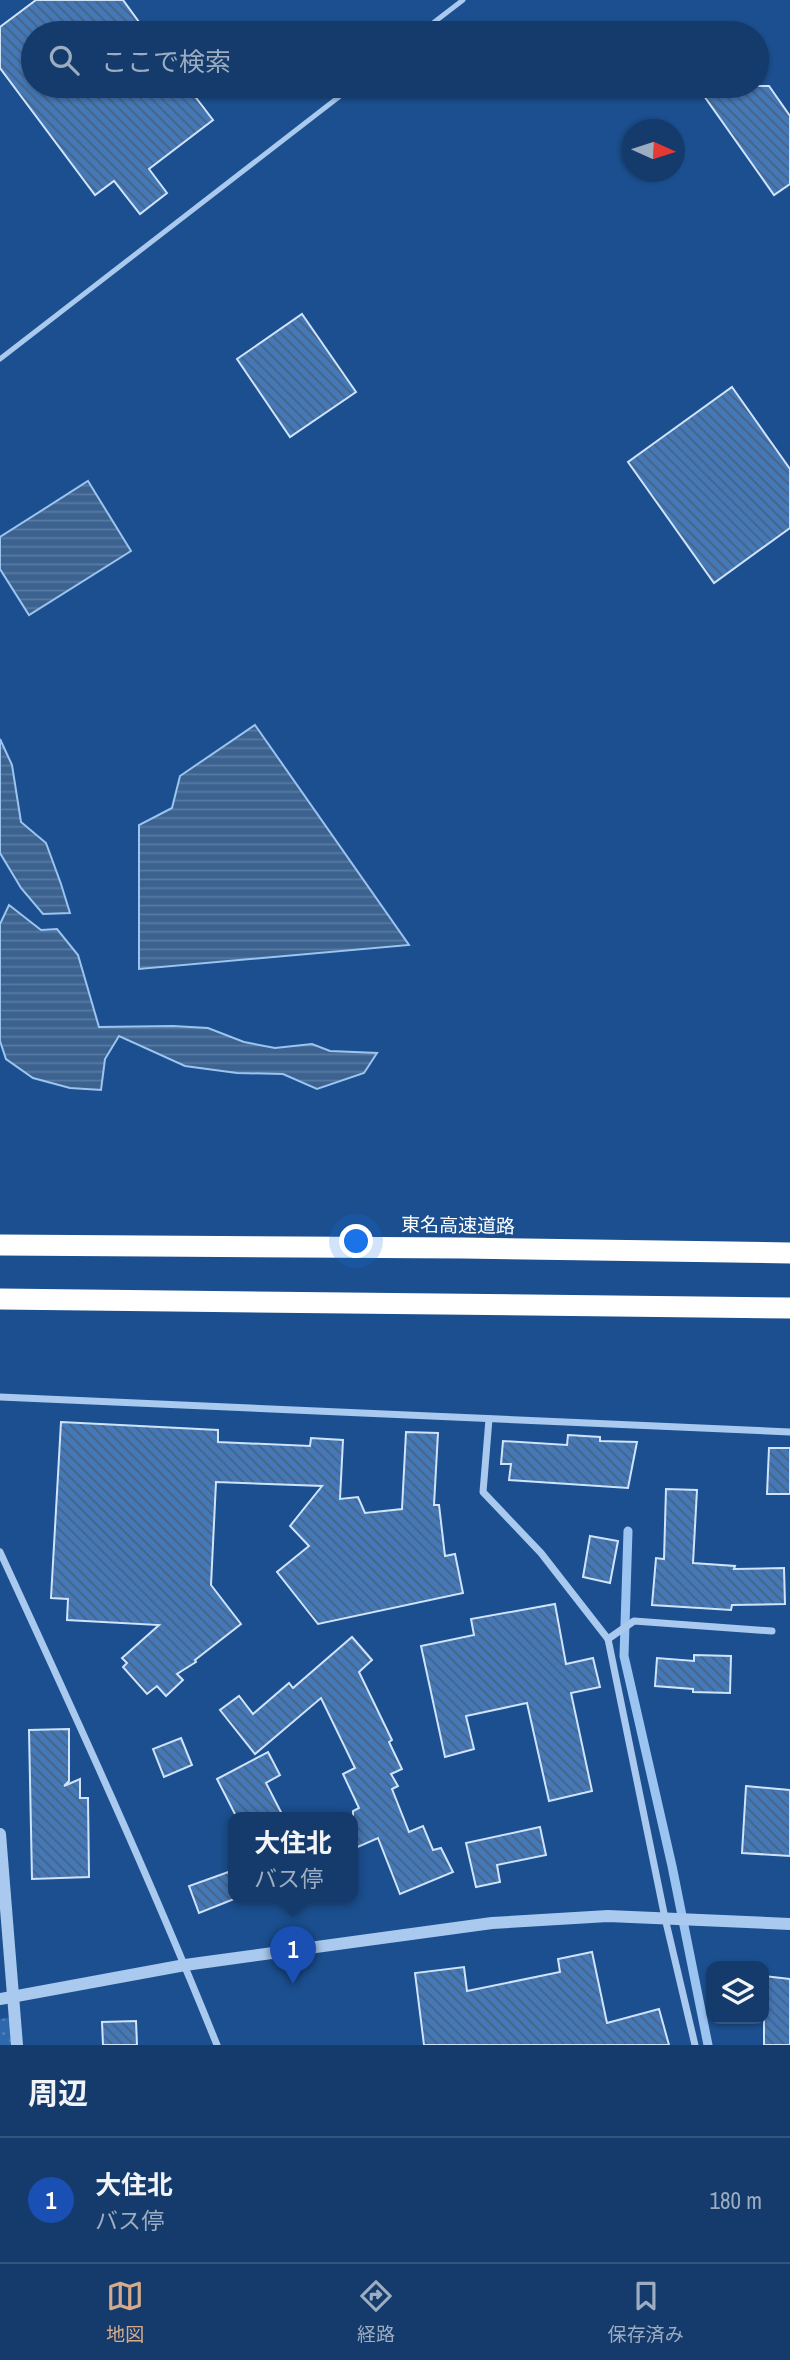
<!DOCTYPE html>
<html lang="ja">
<meta charset="utf-8">
<style>
body{margin:0;font-family:"Archivo Narrow","Noto Sans JP",sans-serif;background:#1d4271;color:#f1f3f6}
.controls{position:absolute;right:21px;bottom:21px;display:grid;overflow:hidden;border-radius:14px;box-shadow:0 2px 5px #0004}
.controls button{width:63px;height:63px;display:grid;place-items:center;padding:0;border:0;border-bottom:2px solid #33557e;background:#143b6b;color:#f1f3f6;font:35px sans-serif}
.compass{position:absolute;left:622px;top:119px;width:63px;height:63px;border-radius:50%;background:#143b6b;box-shadow:0 2px 5px #0004;rotate:93deg}
.you{position:absolute;left:357px;top:1242px;width:24px;height:24px;margin:-18px;border:5px solid #fff;border-radius:50%;background:#1a73e8;box-shadow:0 0 0 10px #1a73e833}
.badge{display:grid;place-items:center;width:46px;height:46px;border-radius:50%;background:#d6ab8b;color:#fff;font-size:23px;font-weight:700}
.pin{position:absolute;translate:-50% -58px;filter:drop-shadow(0 2px 4px #0008)}
.pin::after{content:'';position:absolute;top:37px;width:24px;height:21px;background:inherit;clip-path:polygon(0 0,100% 0,50% 100%)}
.popup{position:absolute;left:228px;top:1812px;width:130px;height:91px;box-sizing:border-box;display:grid;place-content:center;border-radius:14px;background:#143b6b;filter:drop-shadow(0 2px 5px #0005);font-size:23px;white-space:nowrap;color:#9dadc1}
.popup b{font-size:26px;color:#f1f3f6}
.popup::after{content:'';position:absolute;left:50%;top:100%;margin-left:-14px;border:14px solid transparent;border-top-color:#143b6b}
.list{margin:0;padding:0;list-style:none}
h2{display:flex;justify-content:space-between;align-items:center;height:91px;margin:0;padding:0 28px;font-size:30px}
h2 small{font-size:23px;font-weight:400;color:#9dadc1}
.list li{display:grid;grid-template-columns:46px 1fr auto;gap:21px;align-items:center;box-sizing:border-box;height:126px;padding:0 28px;border-top:2px solid #33557e}
.list b{display:block;font-size:26px;white-space:nowrap}
.list p{margin:0;font-size:23px;white-space:nowrap;color:#9dadc1}
.list em{font-size:23px;font-style:normal;color:#9dadc1}
.icon{flex:none;width:38px;height:38px;fill:none;stroke:currentColor;stroke-width:2;stroke-linecap:round;stroke-linejoin:round}
.map{position:relative;flex:none;width:790px;height:2045px;overflow:hidden}
.search{position:absolute;background:#143b6b;box-shadow:0 2px 5px #0004;left:21px;right:21px;top:21px;height:77px;display:flex;align-items:center;gap:18px;box-sizing:border-box;padding:0 24px;border-radius:38px;color:#9dadc1;font-size:26px}
.sheet{height:217px;background:#143b6b}
nav{display:flex;justify-content:space-around;align-items:center;box-sizing:border-box;height:98px;border-top:2px solid #33557e;background:#143b6b;font-size:19px;color:#9dadc1}
nav a{display:grid;justify-items:center;gap:4px}
nav .on{color:#d6ab8b}
.map>svg:first-child{display:block}
.grass{fill:url(#grass-dots)}
.water{fill:url(#water-rules);stroke:#9cc4f0;stroke-width:2}
.lines{fill:none;stroke-linecap:round;stroke-linejoin:round}
.stream{stroke:#9cc4f0;stroke-width:9}
.building{fill:url(#building-back-hatch);stroke:#cfe3fa;stroke-width:2}
.service{stroke:#a9c9ee;stroke-width:5}
.minor{stroke:#a9c9ee;stroke-width:7}
.tertiary{stroke:#a9c9ee;stroke-width:12}
.motorway{stroke:#fff;stroke-width:21}
.labels{text-anchor:middle;dominant-baseline:central;stroke-width:7;stroke-linejoin:round;paint-order:stroke}
.street-label{font-size:19px;fill:#fff;stroke:#1b4f8f}
</style>
<div class="map">
<svg width="790" height="2045" viewBox="0 0 790 2045">
<defs>
<pattern id="grass-dots" width="8" height="8" patternUnits="userSpaceOnUse" patternTransform="scale(1.75)"><rect width="8" height="8" fill="#2e69ad"/><path d="M2 2h.1M6 6h.1" fill="none" stroke="#4d80b9" stroke-width="1.8" stroke-linecap="round"/></pattern>
<pattern id="water-rules" width="6" height="5" patternUnits="userSpaceOnUse" patternTransform="scale(1.75)"><rect width="6" height="5" fill="#3c6290"/><path d="M0 2.5h6" fill="none" stroke="#597aa1"/></pattern>
<pattern id="building-back-hatch" width="6" height="6" patternUnits="userSpaceOnUse" patternTransform="scale(1.75)"><rect width="6" height="6" fill="#4478b7"/><path d="M-1 5l2 2M0 0l6 6M5-1l2 2" fill="none" stroke="#486282"/></pattern>
</defs>
<rect width="100%" height="100%" fill="#1b4f8f"/>
<!-- grass -->
<path class="grass" d="M14,2017l2,28h-16v-26z"/>
<!-- water -->
<g class="water">
<path d="M88,481l43,70 -102,64 -29,-46v-32z"/>
<path d="M255,725l154,220 -270,24v-144l33,-17 8,-32z"/>
<path d="M0,739l12,26 9,57 25,21 15,41 9,29 -27,1 -22,-26 -21,-35z"/>
<path d="M9,905l32,25 16,-1 21,26 21,72 74,-1 35,2 36,14 31,6 37,-4 18,7 47,2 -13,20 -47,16 -34,-15 -46,-1 -52,-7 -66,-30 -14,23 -4,31 -31,-2 -37,-10 -27,-19 -6,-18v-117z"/>
</g>
<g class="lines">
<!-- stream -->
<path class="stream" d="M628,1531l-4,125 48,210 36,179"/>
</g>
<!-- building -->
<g class="building">
<path d="M36,0h87l24,33h-114v53h154l26,34 -64,49 18,24 -27,21 -26,-33 -19,14 -95,-127v-41z"/>
<path d="M697,86h72l21,30v68l-16,11z"/>
<path d="M302,314l54,78 -66,45 -53,-78z"/>
<path d="M732,387l58,82v59l-76,55 -86,-121z"/>
<path d="M61,1422l157,8v12l92,4 1,-8 32,2 -3,59 18,-2 7,16 37,-4 4,-77 32,1 -4,72h5l6,51 10,-2 8,39 -145,31 -41,-52 32,-26 -19,-20 32,-40 -106,-4 -5,103 30,39 -46,36 1,2 -19,12 6,6 -17,16 -9,-10 -10,8 -24,-27 4,-4 -5,-5 37,-33 -92,-5 1,-21 -17,-1z"/>
<path d="M568,1435l32,2v4l37,1 -9,46 -119,-8 2,-16h-10l2,-23 64,4z"/>
<path d="M769,1448h21v46h-23z"/>
<path d="M666,1489l31,1 -4,73 42,3 -1,3 50,-1 1,36 -53,1 -1,5 -79,-5 4,-47 8,1z"/>
<path d="M590,1536l28,5 -8,42 -27,-6z"/>
<path d="M555,1604l11,60 27,-6 7,29 -29,6 21,98 -43,10 -22,-98 -61,13 8,33 -29,8 -24,-111 53,-11 -3,-16z"/>
<path d="M352,1637l20,23 -13,12 33,68 -3,2 13,27 -11,5 7,12 -6,3 17,43 14,-6 10,24 8,-2 12,24 -53,22 -22,-56 -25,11v-38l6,-3 -16,-34 12,-6 -34,-70 -66,56 -35,-44 19,-14 14,18 36,-31 4,5z"/>
<path d="M694,1655l37,1 -1,37 -37,-1v-3l-38,-3 2,-28 37,3z"/>
<path d="M69,1729v52l-5,5 16,-7v19h8l1,79 -57,2 -3,-149z"/>
<path d="M181,1738l11,27 -28,12 -11,-28z"/>
<path d="M268,1752l12,23 -14,8 18,35h-47l-20,-39z"/>
<path d="M746,1786l44,4v66l-48,-3z"/>
<path d="M540,1827l6,28 -49,10 3,17 -24,5 -10,-44z"/>
<path d="M234,1870v29l-35,14 -10,-27z"/>
<path d="M592,1952l15,71 52,-14 10,36h-245l-9,-72 49,-6 3,24 93,-19 -2,-13z"/>
<path d="M764,1976l26,3v66h-26z"/>
<path d="M136,2021l1,24h-34l-1,-23z"/>
</g>
<g class="lines">
<!-- service -->
<g class="service">
<path d="M420,33l43,-33"/>
<path d="M0,359l353,-273"/>
</g>
<!-- minor -->
<g class="minor">
<path d="M0,1397l790,35"/>
<path d="M489,1419l-6,73 58,61 67,86"/>
<path d="M0,1552c75,163 150,326 217,493"/>
<path d="M695,2045l-30,-127 -57,-279 26,-18 138,10"/>
</g>
<!-- tertiary -->
<g class="tertiary">
<path d="M0,1834l17,211"/>
<path d="M0,1999l185,-34 307,-42 116,-7 182,8"/>
</g>
<!-- motorway -->
<g class="motorway">
<path d="M0,1245l463,3 327,5"/>
<path d="M0,1299l790,9"/>
</g>
</g>
<g class="labels">
<!-- street labels -->
<g class="street-label">
<text transform="translate(458 1225) rotate(1)">東名高速道路</text>
</g>
</g>
</svg>
<div class="controls">
<button><svg class="icon" aria-label="layers" viewBox="0 0 24 24"><path d="M12 4l9 5-9 5-9-5zM3 14l9 5 9-5"/></svg></button>
</div>
<svg class="compass" viewBox="-18 -18 36 36"><path d="M0-13l5 13h-10z" fill="#e53935"/><path d="M0 13l5-13h-10z" fill="#9dadc1"/></svg>
<div class="you"></div>
<div class="pin badge" style="left:293px;top:1984px;background:#1a4fb4">1</div>
<div class="popup"><b>大住北</b>バス停</div>
<div class="search"><svg class="icon" aria-label="search" viewBox="0 0 24 24"><circle cx="10" cy="10" r="6"/><path d="M15 15l6 6"/></svg>ここで検索</div>
</div>
<section class="sheet">
<h2>周辺<small></small></h2>
<ul class="list">
<li><span class="badge" style="background:#1a4fb4">1</span><div><b>大住北</b><p>バス停</p></div><em>180 m</em></li>
</ul>
</section>
<nav>
<a class="on"><svg class="icon" aria-label="map" viewBox="0 0 24 24"><path d="M3 6l6-2 6 2 6-2v14l-6 2-6-2-6 2zM9 4v14M15 6v14"/></svg>地図</a>
<a><svg class="icon" aria-label="directions" viewBox="0 0 24 24"><path d="M12 3l9 9-9 9-9-9zM9 14v-3h6M13 9l2 2-2 2"/></svg>経路</a>
<a><svg class="icon" aria-label="saved" viewBox="0 0 24 24"><path d="M7 4h10v16l-5-4-5 4z"/></svg>保存済み</a>
</nav>
